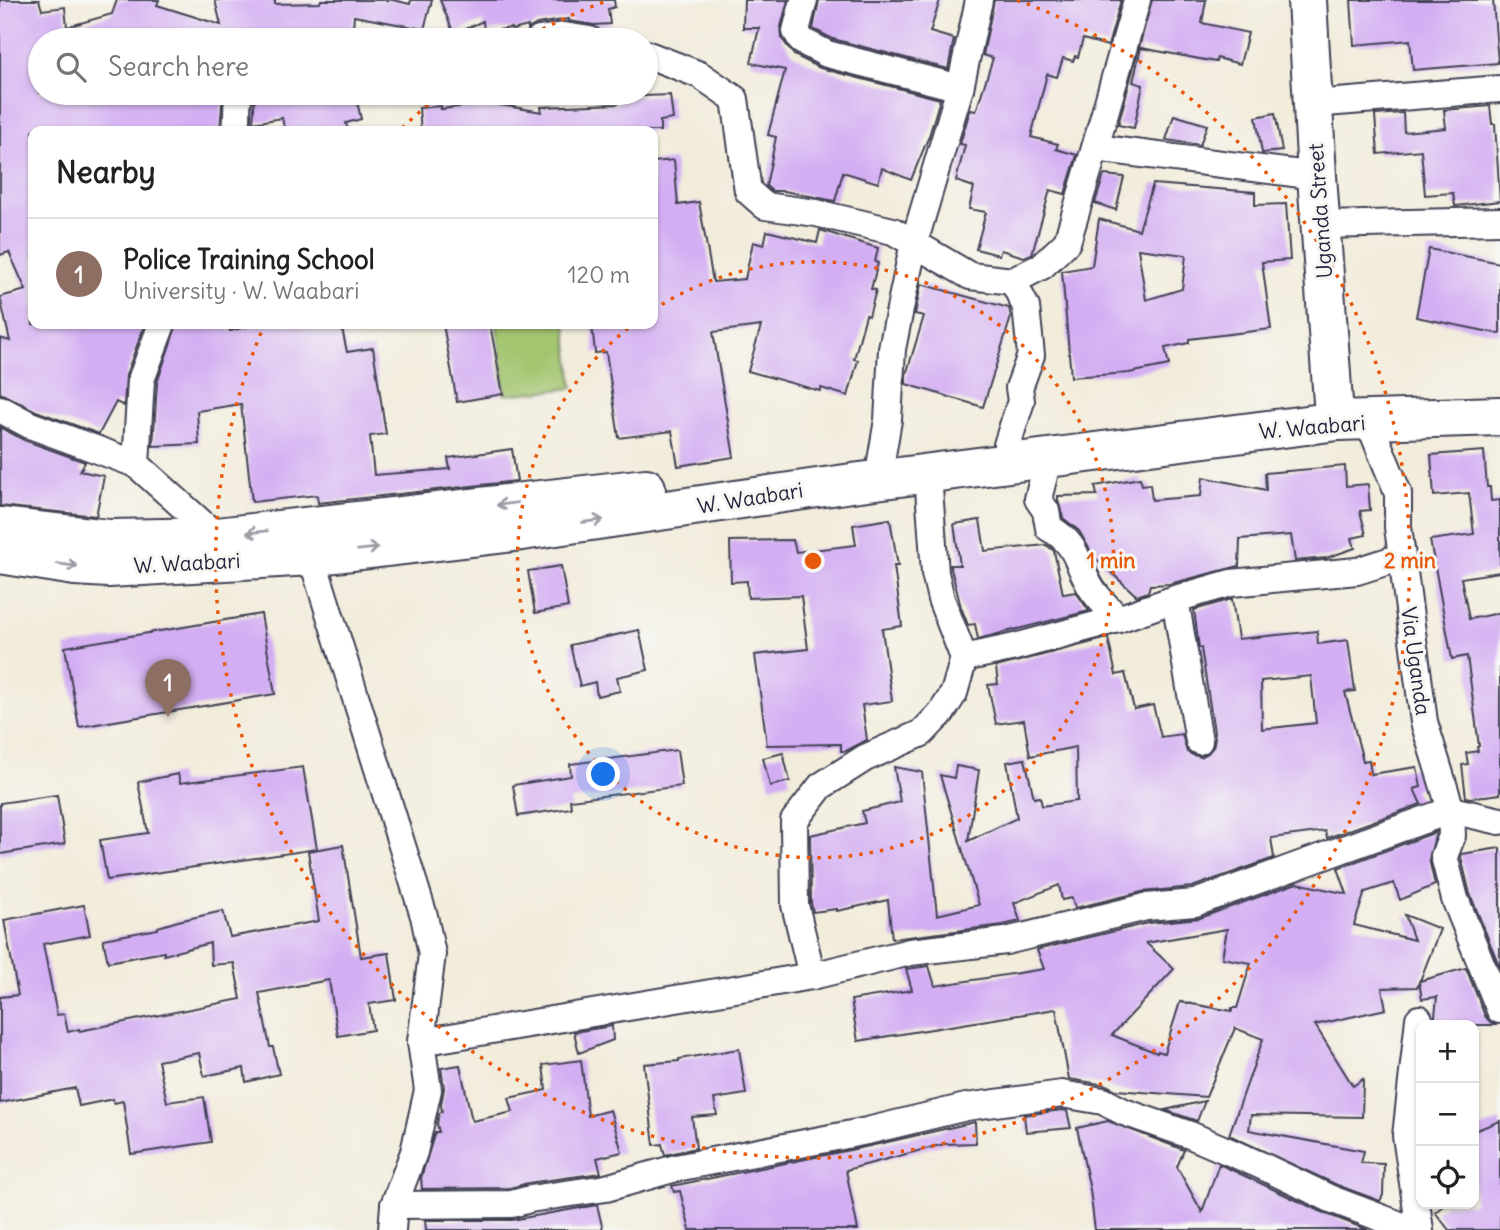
<!DOCTYPE html>
<meta charset="utf-8">
<style>
body{margin:0;font-family:Delius,sans-serif;background:#f2f2f2;color:#222}
.controls{position:absolute;right:21px;bottom:21px;display:grid;overflow:hidden;border-radius:14px;box-shadow:0 2px 5px #0004}
.controls button{width:63px;height:63px;display:grid;place-items:center;padding:0;border:0;border-bottom:2px solid #e0e0e0;background:#fff;color:#222;font:35px sans-serif}
.you{position:absolute;left:604px;top:775px;width:24px;height:24px;margin:-18px;border:5px solid #fff;border-radius:50%;background:#1a73e8;box-shadow:0 0 0 10px #1a73e833}
.badge{display:grid;place-items:center;width:46px;height:46px;border-radius:50%;background:#b45309;color:#fff;font-size:23px;font-weight:700}
.pin{position:absolute;translate:-50% -58px;filter:drop-shadow(0 2px 4px #0008)}
.pin::after{content:'';position:absolute;top:37px;width:24px;height:21px;background:inherit;clip-path:polygon(0 0,100% 0,50% 100%)}
.list{margin:0;padding:0;list-style:none}
h2{display:flex;justify-content:space-between;align-items:center;height:91px;margin:0;padding:0 28px;font-size:30px}
h2 small{font-size:23px;font-weight:400;color:#767676}
.list li{display:grid;grid-template-columns:46px 1fr auto;gap:21px;align-items:center;box-sizing:border-box;height:112px;padding:0 28px;border-top:2px solid #e0e0e0}
.list b{display:block;font-size:26px;white-space:nowrap}
.list p{margin:0;font-size:23px;white-space:nowrap;color:#767676}
.list em{font-size:23px;font-style:normal;color:#767676}
.icon{flex:none;width:38px;height:38px;fill:none;stroke:currentColor;stroke-width:2;stroke-linecap:round;stroke-linejoin:round}
.map{position:relative;flex:none;width:1500px;height:1230px;overflow:hidden}
.search{position:absolute;background:#fff;box-shadow:0 2px 5px #0004;left:28px;top:28px;width:630px;height:77px;display:flex;align-items:center;gap:18px;box-sizing:border-box;padding:0 24px;border-radius:38px;color:#767676;font-size:26px}
.panel{position:absolute;background:#fff;box-shadow:0 2px 5px #0004;left:28px;top:126px;width:630px;height:203px;border-radius:14px}
.map>svg:first-child{display:block}
.green{fill:#a3c56f;stroke:#627455;stroke-width:2}
.building{fill:#d3aef3;fill-rule:evenodd}
.lines{fill:none;stroke-linecap:round;stroke-linejoin:round}
.street-casing{stroke:#414053;stroke-width:30}
.secondary-casing{stroke:#414053;stroke-width:42}
.street{stroke:#fff;stroke-width:26}
.secondary{stroke:#fff;stroke-width:38}
.oneway{stroke:#9c9ca7}
.ring{fill:none;stroke:#e8590c;stroke-width:3.5;stroke-dasharray:3.5 7}
.labels{text-anchor:middle;dominant-baseline:central;stroke-width:6;stroke-linejoin:round;paint-order:stroke}
.street-label{font-size:21px;fill:#22223b;stroke:#f6f6f2}
.centre{fill:#e8590c;stroke:#f6f6f2;stroke-width:3.5}
.ring-label{font-size:21px;text-anchor:middle;font-weight:bold;fill:#e8590c;stroke:#f6f6f2;stroke-width:6;stroke-linejoin:round;paint-order:stroke}
</style>
<div class="map">
<svg width="1500" height="1230" viewBox="0 0 1500 1230">
<rect width="100%" height="100%" fill="#f6f6f2"/>
<filter id="ink" filterUnits="userSpaceOnUse"><feTurbulence type="fractalNoise" baseFrequency=".0143" numOctaves="2"/><feDisplacementMap in="SourceGraphic" scale="14" xChannelSelector="R" yChannelSelector="G"/><feConvolveMatrix kernelMatrix="1 2 1 2 8 2 1 2 1" color-interpolation-filters="sRGB"/></filter>
<filter id="wash" filterUnits="userSpaceOnUse"><feTurbulence type="fractalNoise" baseFrequency=".00686" numOctaves="4" result="noise"/><feDisplacementMap in="SourceGraphic" scale="28" xChannelSelector="R" yChannelSelector="G"/><feGaussianBlur stdDeviation="1.57" result="paint"/><feColorMatrix in="noise" values="0 0 0 0 0 0 0 0 0 0 0 0 0 0 0 0 0 1.4 0 .05"/><feComposite in="paint" operator="in"/></filter>
<g filter="url(#wash)">
<rect width="100%" height="100%" fill="#f2ecdb"/>
<!-- green -->
<path class="green" d="M497,324h69l7,64 -68,7z"/>
<g id="blocks">
<!-- building -->
<g class="building">
<path d="M0,0h39l3,10 23,-3 2,20 45,-13 5,-14h42l-2,5 64,20 -6,-25h60v4l45,-1 1,-3h72l17,4 1,-4h21l-8,29 -70,-13 -2,24h-226l-24,-9 -2,9h-60v53h183l-3,36 -14,2h-173v193h112l-19,51 -2,31 -8,-4 -17,32 -63,-23 -36,-18v-55l10,3 -10,-44 26,-7 -17,-38 -9,3z"/>
<path d="M440,0h174l1,7 -7,2 2,15 -16,1 -25,-4v-2l-32,5 -9,5v-3l-16,4 -1,-2 -27,4 -1,-11 -29,13z"/>
<path d="M744,0h44l-7,27 1,12 12,16 26,13 120,31 -11,37 -18,44 -29,-12 -4,15 -35,-11 -8,29 -51,-10h-12l-6,-5 10,-49 -8,-2 17,-65 -34,-7 8,-35h-16z"/>
<path d="M819,0h121l-10,32 24,7 -6,30 -115,-30 -20,-10z"/>
<path d="M994,0h127l-13,46 -25,-7 -5,18 -3,-1 -2,5 -10,-3 -6,19 -10,-3 -16,63 27,7 -2,5 21,6 -12,39 -15,-4 -18,64 -8,3 -23,-7 -2,5 -23,-6 10,-37 -17,-3 5,-22 -18,-6 9,-36 -5,-1 10,-34 6,1 17,-53 -10,-3z"/>
<path d="M1152,0h54l-4,23 46,10 -8,31 -23,-6 -1,4 -75,-14 -8,34 10,3 -9,43 -16,-3z"/>
<path d="M1351,0h142l5,63 -85,7 -3,-30 -56,5z"/>
<path d="M255,93h100l6,26 -15,4 2,8h-63l-3,-13 -29,5z"/>
<path d="M670,95l3,24 -13,2v10h-239l-2,-23 22,-2v3l48,-6 53,9 -1,-5 77,-3v-7z"/>
<path d="M1490,106l2,18h3l5,77 -45,5 -2,-13 -28,2 -4,-45 -43,4 -3,-39 28,-2 1,19 42,-4 -2,-18z"/>
<path d="M1275,113l7,38 -20,2 -6,-36z"/>
<path d="M1174,115l33,10 -7,20 -34,-5z"/>
<path d="M674,160l4,45 21,-3 14,80 32,-3 8,-37 11,3 3,-14 50,12 3,-13 58,18 -3,14 3,1 -7,26 5,1 -7,26 -3,-1 -12,44 4,1 -10,36 -27,-8 -1,3 -72,-20 13,-45 -48,6 21,125 -56,9 -6,-35 -53,7 -13,-86 -11,1 -3,-29h61v-162z"/>
<path d="M1104,175l20,2 -8,33 -21,-7z"/>
<path d="M1153,184l102,8v13l31,-1 4,56 -28,2 9,67 -82,10v4l-24,5 4,17 -40,8 -58,4 -9,-106 30,-5 7,-47 40,11zM1138,249l48,6 -4,34 -36,11z"/>
<path d="M1429,249l71,14v71l-84,-17z"/>
<path d="M921,284l88,24 2,9 -28,90 -77,-23v-9l18,-59 -9,-2z"/>
<path d="M177,324h50l3,7 27,-7h84l6,28 26,-4 13,86 -16,2 4,39 76,-6 -2,-11 64,-9 5,32 -199,22 -1,-8 -65,7 -11,-98 -44,7 2,33 -46,2 4,-63z"/>
<path d="M443,324h47l13,70 -46,8z"/>
<path d="M0,427l24,13 61,22 -5,9 24,5 -8,40 -96,-10z"/>
<path d="M1484,451l3,36h3l1,14 9,-1v72l-39,6 8,41 31,-6v181l-30,4 -4,-1 -4,-32 6,-1 -2,-11 12,-2 -1,-4 2,-1 -12,-90 -15,3 -22,-119 44,-6 -5,-41 -35,3 -3,-41z"/>
<path d="M1345,466l1,20 22,-2 2,26 -10,1 6,24 -14,3 3,10 -29,10 -31,3 -4,-26 -51,4 -1,27 -70,18 -19,1 -2,7 -11,4 -43,-39 -15,-26 -16,-13 -5,-18v-4l39,-1 -2,-9 45,-8 2,7 8,-1 2,16 49,-4 2,-19 63,13 -1,-17z"/>
<path d="M890,519l8,47h-4l8,60 -20,3 10,72 -30,4 5,35 -21,11h-5v-7l-74,1 -12,-90 53,-6 -7,-53 -53,2 -1,-17 -16,1 -1,-41 63,-1 3,12 60,-7 -3,-20z"/>
<path d="M980,520l5,31 61,-6 3,2 5,4 9,43 13,-2 13,19 -111,28 -3,-15 -7,1 -7,-18 -11,-42h10l-6,-41z"/>
<path d="M561,566l7,41 -33,6 -7,-42z"/>
<path d="M1232,599l6,40 79,-8 1,13 30,-4 7,51 -10,1 18,69 6,-1 2,14 46,-7 4,20 -7,2 7,15 -94,34 -2,-7 -54,7 3,20 -82,29 -50,5 -67,16 -3,-10 -10,2 -3,-15 -45,18 6,18 -17,4 -111,14 -4,-39 -51,11v-2l-24,3 -2,-9 -1,-68 55,-12 -3,-12 38,-9 -6,-35 28,5 15,143 42,-10 -39,-130 14,3 2,-12 23,4 -11,71 49,-23 -10,-56 18,-3 9,39 6,-1 2,9 35,-5 -1,-54 -46,9 -6,-36 -28,4 -8,-39 10,-1 -2,-17 112,-29 8,37 9,-2 9,36 19,-4 8,32 21,-3 5,18 6,3 8,2 7,-4 5,-6 2,-9 -14,-90h-2l-5,-38zM1311,676l5,47 -54,6 -1,-48z"/>
<path d="M261,614l14,80 -196,33 -14,-80z"/>
<path d="M639,630l9,40 -31,7 3,14 -23,5 -2,-14 -15,4 -10,-41z"/>
<path d="M677,750l5,36 -112,14 1,8 -53,8 -5,-31 58,-9 -1,-12z"/>
<path d="M783,753l7,28 -20,5 -7,-28z"/>
<path d="M303,767l14,82 -210,31 -7,-40 48,-7 -10,-51 40,-8 2,9z"/>
<path d="M57,795l8,49 -65,10v-51z"/>
<path d="M1436,832l-7,27 6,26 -35,15 -6,-17 -29,9 -11,33 60,15 -9,-25 35,14 -20,52 46,-13 19,48 5,6 7,3h-63l3,-28 -15,2 -3,-17 -2,5 -35,1 4,21 -71,16 38,61 10,-7 -1,38 -111,-2 -2,15 115,21 -3,12 23,1 -1,31 -3,6 -43,-16 -108,-50 34,-96 -28,-11 -29,69 -90,-7 -10,-5 -37,-6 -13,-70 -198,32 -7,-41 61,-10 -6,-21 23,-3 6,20 109,-17 -7,-19 3,-1 109,-26 51,-5 97,-35 50,11 -9,-26zM1227,929l-5,29 29,5 -14,45h-5v3l-52,-9 -16,51 -6,-2 -1,2 -45,-18 62,-66 -28,-26z"/>
<path d="M343,845l18,112 28,-4 7,47 -27,4 4,26 -35,6 -9,-56 -70,13 11,54h3l6,27 -33,8 -2,-14 -40,8 -5,-23 -41,8 9,41 37,-5 7,45 -80,12 -8,-53 -9,2 -1,-4 -34,7 -4,-18 -75,15v-106l18,-2 -14,-75 80,-15 6,30 -47,9 14,71 7,-1 4,18 11,-3v2l162,-32 -7,-36 -23,2 -1,-22 -46,12v-3l-56,10 -5,-23 55,-10v-2l20,-6 45,-10 7,26 89,-16 -11,-70z"/>
<path d="M1500,848v120l-30,-74 -9,-37 1,-3z"/>
<path d="M612,1026l1,14 -34,13 -5,-21z"/>
<path d="M739,1049l7,45 -32,5 3,16 -25,2 4,31 -31,7 -3,-11 -8,1 -10,-81 35,-3v-2z"/>
<path d="M581,1060l7,56 22,-6 12,42 -25,6 4,15 -73,10 -18,5 -88,1 -1,-11 14,-46h4l-2,-8 2,-11 3,-1 -1,-8 3,-16 -3,-20 19,-3 12,56 41,-9 -4,-14 37,-8 -3,-25z"/>
<path d="M1205,1101l-8,20 -32,-11z"/>
<path d="M1062,1110l5,1 4,17 -45,4 -2,-17z"/>
<path d="M1108,1121l76,29 -7,17 25,45 17,-48 105,49 44,17h-273l-5,-40 -13,-62z"/>
<path d="M1500,1121v109h-51l-14,-18 12,-8h27v-73z"/>
<path d="M975,1122l1,21 -32,1 -98,26 12,60h-168l-10,-39 -6,1 -2,-6 198,-40z"/>
<path d="M597,1205l6,25h-177l-1,-10h87z"/>
</g>
</g>
</g>
<g filter="url(#ink)">
<use href="#blocks" fill-opacity="0" stroke="#414053" stroke-width="2"/>
<g class="lines">
<defs>
<g id="street">
<path d="M804,0l-8,31 6,10 25,13 133,34"/>
<path d="M539,40l25,-4 26,4"/>
<path d="M646,54l54,21 35,24 13,92 17,15 51,7 77,18 77,45 43,5 29,-15 25,-24 28,-94 222,28"/>
<path d="M1313,104l187,-15"/>
<path d="M235,131c5,-14 -1,-25 5,-38"/>
<path d="M1095,148l42,-148"/>
<path d="M1320,225l180,-4"/>
<path d="M0,409l30,16 106,39 81,73"/>
<path d="M1369,422l29,71v34l26,195 27,88 49,11"/>
<path d="M1007,445l14,-44 -2,-13 12,-33 -5,-48 -13,-26"/>
<path d="M1048,460l-10,39 8,12 3,17c30,16 27,36 43,61 7,11 18,20 26,30l57,-20 56,-16 126,-12 44,-14"/>
<path d="M881,461l7,-41 4,-71 11,-55 11,-51 46,-155 19,-88"/>
<path d="M136,464l5,-84 21,-56"/>
<path d="M307,542l117,374 8,38 -11,88 7,48 -14,62 -20,53 -2,25"/>
<path d="M1175,599l24,142"/>
<path d="M964,658l51,-11 103,-28"/>
<path d="M812,976l-17,-71 -1,-84 27,-35 44,-28 57,-25 20,-21 12,-19 10,-35 -23,-59 -6,-26 -7,-99"/>
<path d="M1419,1019l-13,117 14,94"/>
<path d="M421,1042l391,-66 98,-24 96,-11 140,-34 49,-4 256,-93 1,26 -8,20 11,43 45,111"/>
<path d="M394,1205l118,-1 18,-5 76,-11 70,-20 191,-37 99,-24 96,-13 41,7 21,11 66,23 70,30 71,34 82,31"/>
</g>
<g id="secondary">
<path d="M1307,0l10,176 16,226 5,19"/>
<path d="M0,527l109,12 108,-2 429,-49"/>
<path d="M0,554l75,12 34,2 202,-12 204,-24 337,-49 486,-62 162,-5"/>
</g>
</defs>
<!-- street casing -->
<use href="#street" class="street-casing"/>
<!-- secondary casing -->
<use href="#secondary" class="secondary-casing"/>
<!-- street -->
<use href="#street" class="street"/>
<!-- secondary -->
<use href="#secondary" class="secondary"/>
</g>
<!-- one-way arrows -->
<defs><path id="oneway-shaft" d="M-6 0H5M1.5-3L5.5 0L1.5 3" fill="none" stroke-width="1.6" stroke-linecap="round" stroke-linejoin="round" transform="scale(1.75)"/></defs>
<g class="oneway">
<use href="#oneway-shaft" transform="translate(507 504) rotate(173)"/>
<use href="#oneway-shaft" transform="translate(593 521) rotate(-8)"/>
<use href="#oneway-shaft" transform="translate(257 532) rotate(174)"/>
<use href="#oneway-shaft" transform="translate(368 549) rotate(-6)"/>
<use href="#oneway-shaft" transform="translate(67 565) rotate(7)"/>
</g>
</g>
<!-- distance rings -->
<g class="ring">
<path d="M653 310A298 298 0 1 1 632 325"/>
<path d="M402 128A597 597 0 0 1 441 94M524 39A597 597 0 0 1 609 0M1017 0A597 597 0 1 1 263 328"/>
</g>
<g class="labels">
<!-- street labels -->
<g class="street-label">
<text transform="translate(1320 211) rotate(-94)">Uganda Street</text>
<text transform="translate(1312 427) rotate(-5)">W. Waabari</text>
<text transform="translate(750 498) rotate(-9)">W. Waabari</text>
<text transform="translate(187 563) rotate(-3)">W. Waabari</text>
<text transform="translate(1416 661) rotate(82)">Via Uganda</text>
</g>
</g>
<circle cx="813" cy="561" r="10" class="centre"/>
<g class="ring-label">
<text x="1111" y="568">1 min</text>
<text x="1410" y="568">2 min</text>
</g>
</svg>
<div class="controls">
<button>+</button>
<button>−</button>
<button><svg class="icon" aria-label="locate" viewBox="0 0 24 24"><circle cx="12" cy="12" r="6"/><path d="M12 2v4M12 18v4M2 12h4M18 12h4"/></svg></button>
</div>
<div class="you"></div>
<div class="pin badge" style="left:168px;top:717px;background:#8d6e63">1</div>
<div class="search"><svg class="icon" aria-label="search" viewBox="0 0 24 24"><circle cx="10" cy="10" r="6"/><path d="M15 15l6 6"/></svg>Search here</div>
<section class="panel">
<h2>Nearby<small></small></h2>
<ul class="list">
<li><span class="badge" style="background:#8d6e63">1</span><div><b>Police Training School</b><p>University · W. Waabari</p></div><em>120 m</em></li>
</ul>
</section>
</div>
